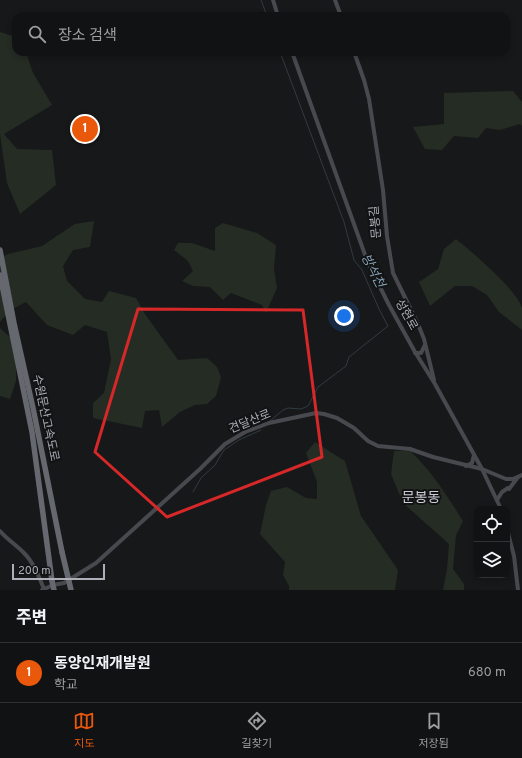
<!DOCTYPE html>
<html lang="ko">
<meta charset="utf-8">
<style>
body{margin:0;font-family:Overpass,"Noto Sans KR",sans-serif;background:#1e2021;color:#f1f3f6}
.controls{position:absolute;right:12px;bottom:12px;display:grid;overflow:hidden;border-radius:8px;box-shadow:0 2px 6px #0003}
.controls button{width:36px;height:36px;display:grid;place-items:center;padding:0;border:0;border-bottom:1px solid #303233;background:#111213;color:#f1f3f6;font:20px sans-serif}
.scale{position:absolute;left:12px;bottom:10px;width:93px;box-sizing:border-box;padding-left:4px;border:2px solid #abb0b8;border-top:0;font-size:11px;line-height:14px;white-space:nowrap;color:#abb0b8;-webkit-text-stroke:3px #121314;paint-order:stroke}
.you{position:absolute;left:344px;top:316px;width:14px;height:14px;margin:-10px;border:3px solid #fff;border-radius:50%;background:#1a73e8;box-shadow:0 0 0 6px #1a73e833}
.badge{display:grid;place-items:center;width:26px;height:26px;border-radius:50%;background:#ea580c;color:#fff;font-size:13px;font-weight:700}
.pin{position:absolute;translate:-50% -50%;border:2px solid #fff;box-shadow:0 1px 4px #0006}
.list{margin:0;padding:0;list-style:none}
h2{display:flex;justify-content:space-between;align-items:center;height:52px;margin:0;padding:0 16px;font-size:17px}
h2 small{font-size:13px;font-weight:400;color:#9c9ea0}
.list li{display:grid;grid-template-columns:26px 1fr auto;gap:12px;align-items:center;box-sizing:border-box;height:60px;padding:0 16px;border-top:1px solid #303233}
.list b{display:block;font-size:15px;white-space:nowrap}
.list p{margin:0;font-size:13px;white-space:nowrap;color:#9c9ea0}
.list em{font-size:13px;font-style:normal;color:#9c9ea0}
.icon{flex:none;width:22px;height:22px;fill:none;stroke:currentColor;stroke-width:2;stroke-linecap:round;stroke-linejoin:round}
.map{position:relative;flex:none;width:522px;height:590px;overflow:hidden}
.search{position:absolute;background:#111213;box-shadow:0 2px 6px #0003;left:12px;right:12px;top:12px;height:44px;display:flex;align-items:center;gap:10px;box-sizing:border-box;padding:0 14px;border-radius:12px;color:#9c9ea0;font-size:15px}
.sheet{height:112px;background:#111213}
nav{display:flex;justify-content:space-around;align-items:center;box-sizing:border-box;height:56px;border-top:1px solid #303233;background:#111213;font-size:11px;color:#9c9ea0}
nav a{display:grid;justify-items:center;gap:2px}
nav .on{color:#ea580c}
.map>svg:first-child{display:block}
.green{fill:#242c24}
.lines{fill:none;stroke-linecap:round;stroke-linejoin:round}
.stream{stroke:#313b41;stroke-width:1}
.secondary{stroke:#47494e;stroke-width:4}
.highway{stroke:#65686f;stroke-width:5.5}
.highway-bridge{stroke:#65686f;stroke-width:5.5}
.marked{fill:none;stroke:#d62828;stroke-width:3;stroke-linejoin:round}
.labels{text-anchor:middle;dominant-baseline:central;stroke-width:4;stroke-linejoin:round;paint-order:stroke}
.street-label{font-size:12px;fill:#abb0b8;stroke:#121314}
.water-label{font-size:13px;font-style:italic;fill:#849fb0;stroke:#121314}
.quarter-label{font-size:14px;fill:#cbced4;stroke:#121314}
</style>
<div class="map">
<svg width="522" height="590" viewBox="0 0 522 590">
<rect width="100%" height="100%" fill="#171819"/>
<!-- green -->
<g class="green">
<path d="M0,32l16,5v15h10l7,21 19,32 -48,29 13,15 35,1 4,35 -36,29 -13,-31 -7,-49z"/>
<path d="M513,91l9,11v24l-2,-2 -20,6 -14,-2 -8,10 -24,-2 -12,14 -17,-1 -12,-22 31,-3v-31z"/>
<path d="M94,221l-4,26 -17,3 -10,16 4,15 18,18 17,3 7,-11 27,7 9,16 33,46 29,-2 10,9 4,10 -5,19 -9,8 -12,1 -15,7 -18,15 -3,-17 -14,1 -3,17 -49,-10v-15l11,-10 7,-34 -4,-27 -22,-7 -12,10 -26,-10 -21,-23 -17,9 -9,11v-64l8,-4 34,-8 33,-22z"/>
<path d="M223,223l34,10 19,12 -2,24 3,19 -11,25 -4,-8 -31,-12 -8,7 -13,-13 -17,-1 -11,-5 11,-10 -5,-10 -14,-11 4,-7h14l23,8v-23z"/>
<path d="M456,239c15,12 62,52 66,69 0,6 0,15 0,22l-23,-18 -12,-17 -15,-9h-17l-25,20 -11,-24 19,-13 6,-20z"/>
<path d="M0,328l10,9 6,28v16l-6,18 -10,-3z"/>
<path d="M315,442l30,19 16,55 37,54 -3,20h-106v-4l-6,-11 2,-13 -25,-28 6,-29 5,-14 16,-4 19,11 11,1v-17l-11,-29z"/>
<path d="M394,451h16c22,20 37,45 53,70l-7,14 -3,34 11,15v6h-21l4,-21 2,-25 -46,-41 -12,-29z"/>
</g>
<g class="lines">
<!-- stream -->
<g class="stream">
<path d="M261,0l6,16"/>
<path d="M270,421l13,-11 5,-2 13,1 7,-3 10,-19 28,-21 3,-9 39,-31 -9,-17 -17,-39 -8,-10 -10,-38 -64,-170"/>
<path d="M193,492l8,-14 14,-13 9,-15 15,-10 22,-10"/>
</g>
<!-- secondary -->
<g class="secondary">
<path d="M273,0l5,16"/>
<path d="M335,0l6,16"/>
<path d="M292,52l76,211 21,42 26,47 20,32 47,85 19,40"/>
<path d="M354,52l10,28 5,19 14,91 4,46 6,37 25,51 6,15 10,41"/>
<path d="M415,353h6l4,-8"/>
<path d="M466,466l6,-3 2,-8"/>
<path d="M509,489l9,-12"/>
<path d="M497,500l5,-8 6,-4"/>
<path d="M507,529l7,27 4,34"/>
<path d="M0,531c8,9 16,14 24,22 10,10 15,24 20,36"/>
<path d="M42,590l11,-5 11,-2 32,-20 104,-94 25,-25 20,-12 24,-9 47,-10 8,1 13,4 17,10 14,13 10,5 32,3 23,8 49,12 24,10h7l9,-4"/>
</g>
<!-- highway -->
<g class="highway">
<path d="M0,250l14,73 19,85 29,144"/>
<path d="M0,275l32,157 20,149"/>
</g>
<!-- highway-bridge -->
<g class="highway-bridge">
<path d="M62,552l9,38"/>
<path d="M52,581l2,9"/>
</g>
</g>
<!-- marked area -->
<path class="marked" d="M138,309l165,1 19,147 -155,60 -72,-65z"/>
<g class="labels">
<!-- street labels -->
<g class="street-label">
<text transform="translate(376 222) rotate(-95)">문봉길</text>
<text transform="translate(406 315) rotate(61)">성현로</text>
<text transform="translate(45 418) rotate(78)">수원문산고속도로</text>
<text transform="translate(250 422) rotate(-22)">견달산로</text>
</g>
<!-- water labels -->
<g class="water-label">
<text transform="translate(372 271) rotate(63)">방석천</text>
</g>
<!-- quarter labels -->
<g class="quarter-label">
<text x="421" y="498">문봉동</text>
</g>
</g>
</svg>
<div class="controls">
<button><svg class="icon" aria-label="locate" viewBox="0 0 24 24"><circle cx="12" cy="12" r="6"/><path d="M12 2v4M12 18v4M2 12h4M18 12h4"/></svg></button>
<button><svg class="icon" aria-label="layers" viewBox="0 0 24 24"><path d="M12 4l9 5-9 5-9-5zM3 14l9 5 9-5"/></svg></button>
</div>
<div class="scale">200 m</div>
<div class="you"></div>
<div class="pin badge" style="left:85px;top:129px">1</div>
<div class="search"><svg class="icon" aria-label="search" viewBox="0 0 24 24"><circle cx="10" cy="10" r="6"/><path d="M15 15l6 6"/></svg>장소 검색</div>
</div>
<section class="sheet">
<h2>주변<small></small></h2>
<ul class="list">
<li><span class="badge">1</span><div><b>동양인재개발원</b><p>학교</p></div><em>680 m</em></li>
</ul>
</section>
<nav>
<a class="on"><svg class="icon" aria-label="map" viewBox="0 0 24 24"><path d="M3 6l6-2 6 2 6-2v14l-6 2-6-2-6 2zM9 4v14M15 6v14"/></svg>지도</a>
<a><svg class="icon" aria-label="directions" viewBox="0 0 24 24"><path d="M12 3l9 9-9 9-9-9zM9 14v-3h6M13 9l2 2-2 2"/></svg>길찾기</a>
<a><svg class="icon" aria-label="saved" viewBox="0 0 24 24"><path d="M7 4h10v16l-5-4-5 4z"/></svg>저장됨</a>
</nav>
